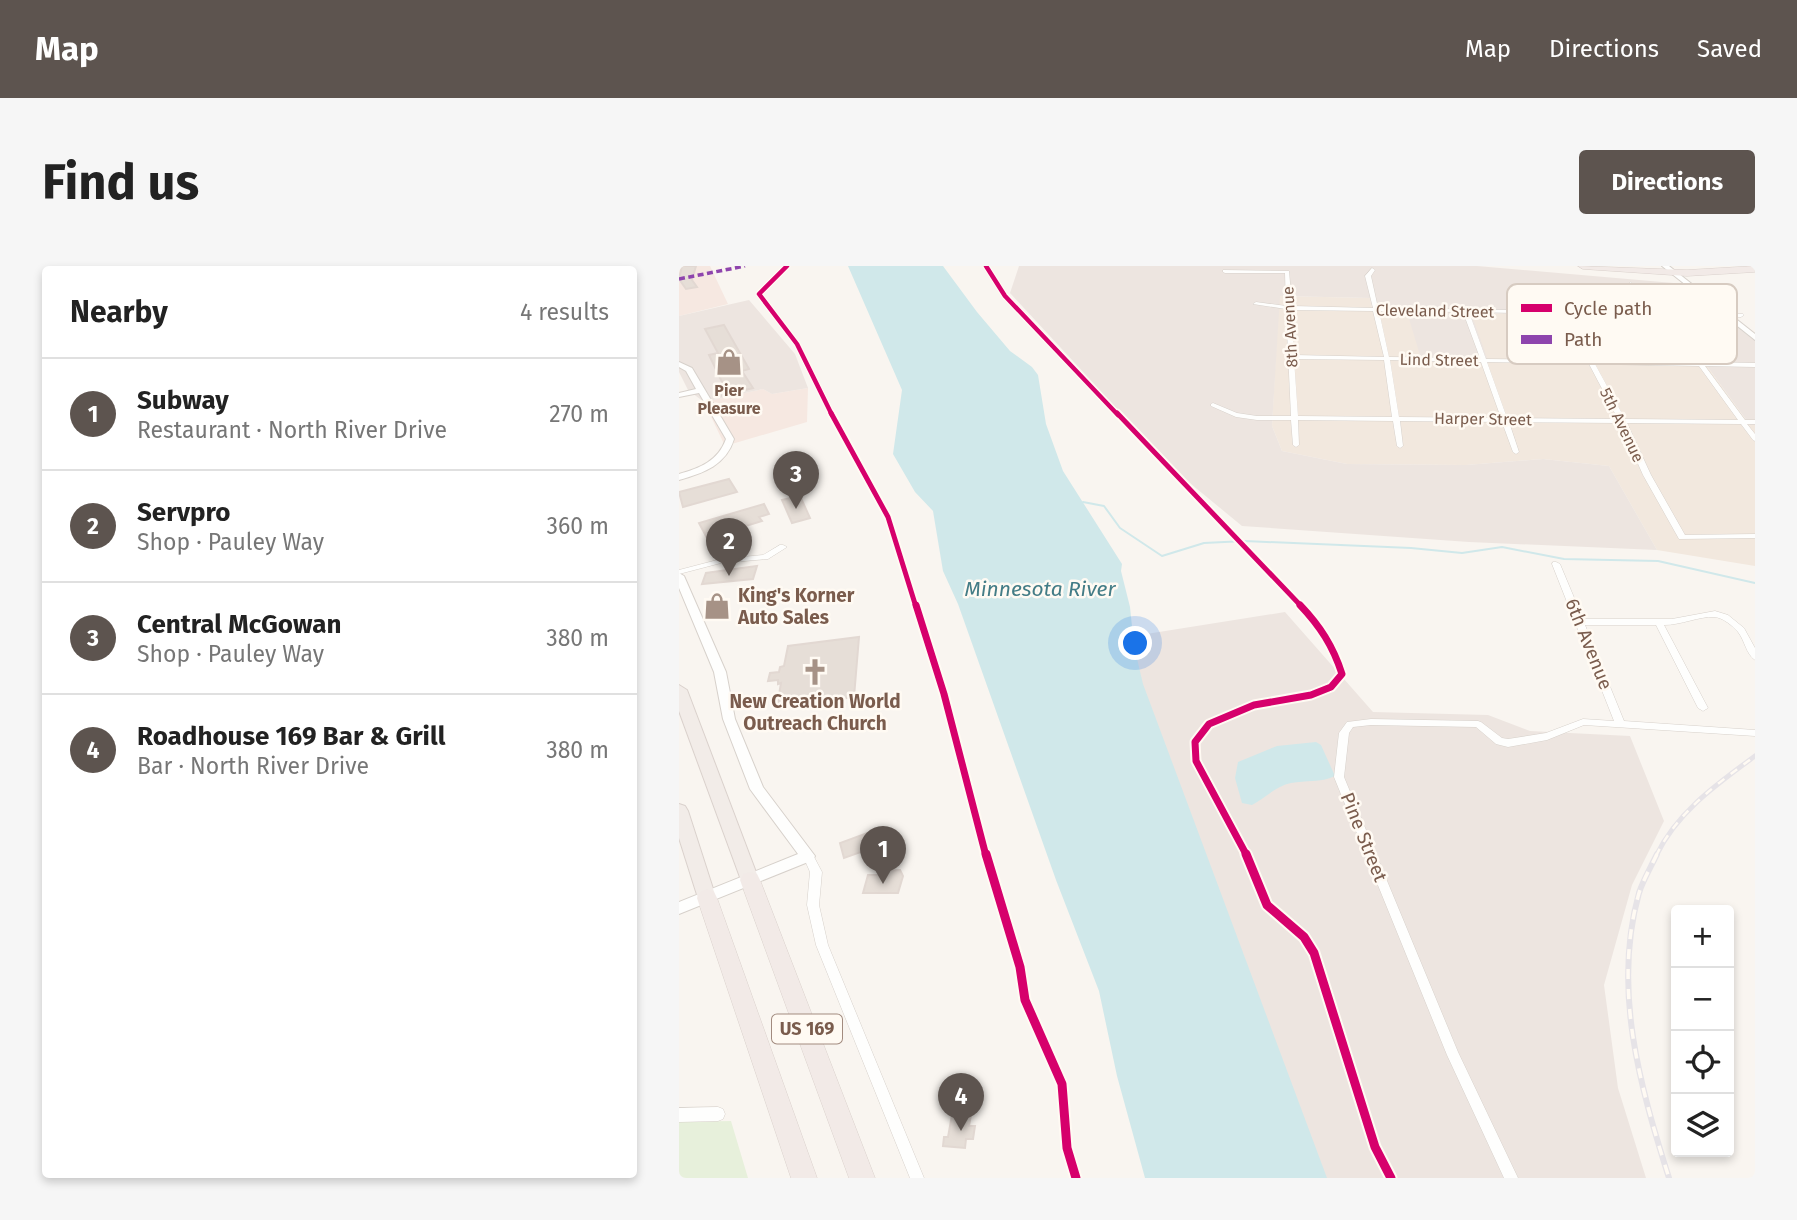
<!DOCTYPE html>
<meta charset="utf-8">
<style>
body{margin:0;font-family:"Fira Sans",sans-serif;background:#f6f6f6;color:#222}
.controls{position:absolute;right:21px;bottom:21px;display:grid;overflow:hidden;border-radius:7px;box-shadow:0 4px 10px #0003}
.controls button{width:63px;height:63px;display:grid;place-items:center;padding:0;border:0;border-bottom:2px solid #e0e0e0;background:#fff;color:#222;font:35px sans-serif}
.you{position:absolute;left:457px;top:378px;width:24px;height:24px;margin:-18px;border:5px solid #fff;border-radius:50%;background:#1a73e8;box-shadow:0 0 0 10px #1a73e833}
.badge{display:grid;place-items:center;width:46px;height:46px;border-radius:50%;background:#5d544f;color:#fff;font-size:23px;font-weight:700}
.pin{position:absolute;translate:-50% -58px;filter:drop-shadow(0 2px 4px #0008)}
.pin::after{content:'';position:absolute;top:37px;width:24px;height:21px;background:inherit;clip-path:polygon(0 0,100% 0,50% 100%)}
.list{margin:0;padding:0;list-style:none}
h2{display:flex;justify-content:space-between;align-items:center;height:91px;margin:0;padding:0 28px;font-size:30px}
h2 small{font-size:23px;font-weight:400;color:#767676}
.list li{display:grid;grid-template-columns:46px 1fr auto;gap:21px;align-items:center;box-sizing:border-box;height:112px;padding:0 28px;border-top:2px solid #e0e0e0}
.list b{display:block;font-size:26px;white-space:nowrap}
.list p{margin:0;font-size:23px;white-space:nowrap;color:#767676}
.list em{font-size:23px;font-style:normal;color:#767676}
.icon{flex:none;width:38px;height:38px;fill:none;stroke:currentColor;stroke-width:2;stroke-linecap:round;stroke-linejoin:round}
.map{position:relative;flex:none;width:1076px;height:912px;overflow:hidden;border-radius:7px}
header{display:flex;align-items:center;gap:42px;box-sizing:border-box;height:98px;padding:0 35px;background:#5d544f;color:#fff}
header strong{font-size:33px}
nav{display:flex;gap:38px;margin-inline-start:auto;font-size:24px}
.intro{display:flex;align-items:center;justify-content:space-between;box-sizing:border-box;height:168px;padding:0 42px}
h1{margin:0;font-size:49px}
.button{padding:18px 32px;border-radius:7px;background:#5d544f;color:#fff;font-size:24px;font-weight:700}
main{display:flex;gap:42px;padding:0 42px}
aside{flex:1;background:#fff;border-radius:7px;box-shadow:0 4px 10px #0003}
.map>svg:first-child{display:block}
.residential{fill:#f2e8de}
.commercial{fill:#f6e8e1}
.industrial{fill:#ede5e0}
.green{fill:#e7f0db}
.water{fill:#d0e8ea}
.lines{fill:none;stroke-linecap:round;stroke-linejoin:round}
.stream{stroke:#d0e8ea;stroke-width:2}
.building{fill:#e6ded7;stroke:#e2d8d2;stroke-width:2}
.minor-casing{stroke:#d7d1cb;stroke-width:1}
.tertiary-casing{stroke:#d7d1cb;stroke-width:2}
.trunk-casing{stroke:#dad1cc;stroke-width:2}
.motorway-casing{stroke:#dad1cc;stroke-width:1}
.minor{fill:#fefefd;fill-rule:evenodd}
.tertiary{fill:#fefefd;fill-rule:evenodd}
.trunk{fill:#f2ece8;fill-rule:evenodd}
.motorway{fill:#f2eae7;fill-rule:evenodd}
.rail-far1-casing{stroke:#e6e3e7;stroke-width:5}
.rail-casing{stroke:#e6e3e7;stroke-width:6}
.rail-far1{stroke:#fffaf3;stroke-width:2.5;stroke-dasharray:8;stroke-linecap:butt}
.rail{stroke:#fffaf3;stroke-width:3.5;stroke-dasharray:10;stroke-linecap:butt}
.quiet{stroke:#8e44ad;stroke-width:3.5;stroke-dasharray:6 3.5;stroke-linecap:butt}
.cycleway-far3-casing{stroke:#fffaf3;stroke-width:7}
.cycleway-far2-casing{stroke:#fffaf3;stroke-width:9}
.cycleway-far1-casing{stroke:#fffaf3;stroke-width:11}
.cycleway-casing{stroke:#fffaf3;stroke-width:13}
.cycleway-far3{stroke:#d6006c;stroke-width:4.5}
.cycleway-far2{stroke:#d6006c;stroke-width:5}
.cycleway-far1{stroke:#d6006c;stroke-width:7}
.cycleway{stroke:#d6006c;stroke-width:9}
.labels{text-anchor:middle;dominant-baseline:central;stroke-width:5;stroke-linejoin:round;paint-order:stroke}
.far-street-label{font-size:16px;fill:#7a5c4d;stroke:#fffaf3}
.far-poi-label{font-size:16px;font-weight:bold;fill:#7a5c4d;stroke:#fffaf3}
.shield{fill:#fffaf3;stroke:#a28b7f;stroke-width:2}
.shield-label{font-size:18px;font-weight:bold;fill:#7a5c4d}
.poi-label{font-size:19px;font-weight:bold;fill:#7a5c4d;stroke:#fffaf3;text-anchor:start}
.street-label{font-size:19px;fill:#7a5c4d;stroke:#fffaf3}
.water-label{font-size:21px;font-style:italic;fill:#437c86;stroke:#fffaf3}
.key{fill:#fffaf3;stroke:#d7cbc1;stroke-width:2}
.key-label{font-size:19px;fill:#7a5c4d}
</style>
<header>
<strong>Map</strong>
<nav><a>Map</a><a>Directions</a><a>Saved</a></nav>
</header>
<div class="intro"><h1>Find us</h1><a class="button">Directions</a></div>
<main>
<aside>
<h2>Nearby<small>4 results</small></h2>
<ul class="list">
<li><span class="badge">1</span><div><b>Subway</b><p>Restaurant · North River Drive</p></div><em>270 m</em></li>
<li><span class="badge">2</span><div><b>Servpro</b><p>Shop · Pauley Way</p></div><em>360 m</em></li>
<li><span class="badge">3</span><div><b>Central McGowan</b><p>Shop · Pauley Way</p></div><em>380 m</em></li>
<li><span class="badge">4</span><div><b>Roadhouse 169 Bar &amp; Grill</b><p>Bar · North River Drive</p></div><em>380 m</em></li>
</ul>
</aside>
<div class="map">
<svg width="1076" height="912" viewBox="0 0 1076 912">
<rect width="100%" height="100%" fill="#f9f5f0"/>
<!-- residential -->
<path class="residential" d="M600,30l91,2 3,14h35l15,50 48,-49 146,3 33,49 57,1 43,59h5v141l-98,-16 -48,-84 -66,-7 -77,6 -119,-1 -65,-13 -10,-25z"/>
<!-- commercial -->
<g class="commercial">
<path d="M0,0h31l18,38 -49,12z"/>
<path d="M129,122l-1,34 -82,24 -21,-44 59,-13 9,5z"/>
</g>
<!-- industrial -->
<g class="industrial">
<path d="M340,0h458l208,18 70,57v84h-5l-43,-59 -57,-1 -33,-49 -146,-3 18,50 -67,-1 -15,-50h-34l-3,-14 -90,-2 -8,130 10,25 65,13 119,1 77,-6 66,7 48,84 -188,-8 -227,-16 -68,-56 -164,-177z"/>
<path d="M70,34l46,54 13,34 -36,6 -9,-5 -59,13 -16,-12 -9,-18v-56z"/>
<path d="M606,346l88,100 115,3 42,16 100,5 34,85 -32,64 -28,100 14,103 28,90h-370l-161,-539z"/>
</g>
<!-- green -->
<path class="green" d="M52,855l17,57h-69v-56z"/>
<!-- water -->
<g class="water">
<path d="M169,0h95l34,46 33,39 22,16 6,8 8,49 17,47 59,93 -1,7 9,36 4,39 9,38 184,494h-182l-28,-102 -18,-85 -43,-111 -98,-276 -15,-33 -10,-60 -18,-19 -22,-38 9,-64z"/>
<path d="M637,476l5,3 14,31c-15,7 -29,4 -44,7 -15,3 -26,15 -39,22l-10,-2 -7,-25 3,-16 39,-16z"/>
</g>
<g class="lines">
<!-- stream -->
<path class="stream" d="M404,236l21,4 16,22 42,28 42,-13 41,-2 166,7 51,5 40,-6 62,12 94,2 97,22"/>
</g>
<!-- building -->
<g class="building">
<path d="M3,0h14l-4,14 5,7 -11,2 -7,-10z"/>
<path d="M45,59l25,44 -7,2 11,17 -33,8 -5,-8 9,-2 -15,-31 9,-2 -13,-24z"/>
<path d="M50,213l8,13 -54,15 -4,-15z"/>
<path d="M121,230l10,22 -18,5 -10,-23z"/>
<path d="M85,238l5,10 -10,3 3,4 -55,17 -8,-15z"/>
<path d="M78,300l-4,13 -51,5 4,-11z"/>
<path d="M180,371l-5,60 -77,10 4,-24 -3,1v-4l-10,1 2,-8 9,-1 1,-5 4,-1 4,-20z"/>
<path d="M191,566l5,15 -31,11 -4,-15z"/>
<path d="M221,604l3,6 -5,17h-35l5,-18h15l1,-4z"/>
<path d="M273,849h19l-2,11h6l-2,13h-7l-1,9 -22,-2 1,-9h4z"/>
</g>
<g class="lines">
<defs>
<g id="minor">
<path d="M693,2l3,2 -4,6 7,32 270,4 -20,-28 3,-2 22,30 90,2 1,1 -3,2 -174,-3 26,46 162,3v4l-50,-1 40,54h10v4h-8l8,10v7l-2,-1 -12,-16 -114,-1 24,52 34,60 70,-1v4l-76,1 -36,-64 -23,-52 -111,-1 10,30 -3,2 -3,-2 -11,-30 -102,-1 3,25 -3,2 -3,-2 -4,-25 -95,-1 1,25 -3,2 -3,-2 -2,-25h-34l-21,-3 -25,-11v-2l2,-1 24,10 20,3h34l-5,-107 -33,-5 3,-2 30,4 -1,-33h-60l-2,-1v-2l66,1 3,35 81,2 -8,-32zM613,44l81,1 11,46 -90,-2zM700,45l84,1 17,46 -91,-1zM790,46l93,2 25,46 -101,-1zM615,93l90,1 8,57 -94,-1zM711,94l91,2 20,56 -102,-1zM808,96l102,2 29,55 -111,-1zM916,98l104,2 39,54 -113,-1z"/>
<path d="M101,279h3l4,2 -19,12 -47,4 -42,11v-4l42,-11 42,-4z"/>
<path d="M874,296h3l4,2 23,55h89l43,-8 13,4 16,13 11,20v12c-9,-6 -10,-19 -17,-28 -5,-6 -16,-15 -24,-15 -14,-1 -33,8 -50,8l44,83 -5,3 -5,-3 -42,-83h-71l39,96 131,9v6l-171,-11 -37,15 -39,7 -12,-3 -20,-17 -105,-2 -18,2 -4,6 -5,44 114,275 60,126h-14l-57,-123 -113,-278 5,-44 8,-11 24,-3 107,2 3,1 21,16 6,1 38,-6 37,-14 31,2 -62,-157z"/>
<path d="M129,586l4,1 10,19 -3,33 9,40 96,233h-14l-94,-233 -9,-40 3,-33 -7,-16 1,-3z"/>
<path d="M39,841l5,2 2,5 -2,5 -5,2 -39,1v-14z"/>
</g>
<g id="tertiary">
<path d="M983,0h7l86,68v6z"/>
<path d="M0,96l13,6 42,71c-8,26 -30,34 -55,41v-6c21,-6 39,-13 47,-35l-27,-46 -20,4v-4l17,-4 -10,-18 -7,-4z"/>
<path d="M0,307l5,3 42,96 9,47 28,68 52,69 -2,4 -134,54v-12l119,-48 -48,-65 -27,-70 -9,-47 -35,-84z"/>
</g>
<g id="trunk">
<path d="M0,419l8,5 72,190 -3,5 -6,3 -6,-3 -3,-5 -62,-169z"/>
<path d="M0,538l6,2 3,5 28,87 -2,6 -7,2 -7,-2 -2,-6 -19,-60z"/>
</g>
<g id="motorway">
<path d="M899,0l109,4 68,-4v6l-68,4 -104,-7z"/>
<path d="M71,606l7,2 3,6 115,298h-26l-109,-298 3,-6z"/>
<path d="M28,623l7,3 3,6 100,280h-26l-94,-280 3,-6z"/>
</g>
</defs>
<!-- minor casing -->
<use href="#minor" class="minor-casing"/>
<!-- tertiary casing -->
<use href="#tertiary" class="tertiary-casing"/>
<!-- trunk casing -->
<use href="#trunk" class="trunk-casing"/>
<!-- motorway casing -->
<use href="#motorway" class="motorway-casing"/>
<!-- minor -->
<use href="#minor" class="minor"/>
<!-- tertiary -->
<use href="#tertiary" class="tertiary"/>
<!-- trunk -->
<use href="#trunk" class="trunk"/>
<!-- motorway -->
<use href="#motorway" class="motorway"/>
<defs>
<path id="rail-far1" d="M977,590c21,-44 61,-72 99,-100"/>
<path id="rail" d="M978,588c-6,13 -14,26 -18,39 -27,96 1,193 30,285"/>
</defs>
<!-- rail-far1 casing -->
<use href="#rail-far1" class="rail-far1-casing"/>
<!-- rail casing -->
<use href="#rail" class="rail-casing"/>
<!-- rail-far1 -->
<use href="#rail-far1" class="rail-far1"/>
<!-- rail -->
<use href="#rail" class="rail"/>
<!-- quiet -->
<path class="quiet" d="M0,13l66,-13"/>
<defs>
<g id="cycleway-far3">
<path d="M108,0l-28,28 38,50 35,71"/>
<path d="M307,0l19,30 113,119"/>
</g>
<g id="cycleway-far2">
<path d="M152,147l57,104 28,90"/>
<path d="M438,147l185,194"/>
</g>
<g id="cycleway-far1">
<path d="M237,339l28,89 42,162"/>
<path d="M568,590l-51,-95 -1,-19 14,-18 45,-19 57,-10 20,-8 11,-13c-9,-28 -22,-48 -42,-69"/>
</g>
<g id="cycleway">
<path d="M307,588l34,113 5,33 37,84 5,64 9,30"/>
<path d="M567,588l21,51 37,32 10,16 61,194 16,31"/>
</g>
</defs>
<!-- cycleway-far3 casing -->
<use href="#cycleway-far3" class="cycleway-far3-casing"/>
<!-- cycleway-far2 casing -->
<use href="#cycleway-far2" class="cycleway-far2-casing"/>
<!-- cycleway-far1 casing -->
<use href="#cycleway-far1" class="cycleway-far1-casing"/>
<!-- cycleway casing -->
<use href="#cycleway" class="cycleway-casing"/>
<!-- cycleway-far3 -->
<use href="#cycleway-far3" class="cycleway-far3"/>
<!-- cycleway-far2 -->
<use href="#cycleway-far2" class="cycleway-far2"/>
<!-- cycleway-far1 -->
<use href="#cycleway-far1" class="cycleway-far1"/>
<!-- cycleway -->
<use href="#cycleway" class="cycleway"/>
</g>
<!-- icons -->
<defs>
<symbol id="shop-bare" viewBox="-9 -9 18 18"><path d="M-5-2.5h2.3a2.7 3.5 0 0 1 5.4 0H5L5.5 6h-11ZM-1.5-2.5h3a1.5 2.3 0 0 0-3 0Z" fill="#a69286" stroke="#fffaf3" stroke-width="2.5" paint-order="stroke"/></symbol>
<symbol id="church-bare" viewBox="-9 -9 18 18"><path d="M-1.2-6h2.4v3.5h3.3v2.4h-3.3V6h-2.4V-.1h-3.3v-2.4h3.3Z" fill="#a69286" stroke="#fffaf3" stroke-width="2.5" paint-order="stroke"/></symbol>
</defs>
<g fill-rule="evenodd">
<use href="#shop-bare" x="31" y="77" width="38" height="38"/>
<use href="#shop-bare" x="19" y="321" width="38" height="38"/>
<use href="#church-bare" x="117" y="387" width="38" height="38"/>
</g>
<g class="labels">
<!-- far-street labels -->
<g class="far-street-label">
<text transform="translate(756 45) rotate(1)">Cleveland Street</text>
<text transform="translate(611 61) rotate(-93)">8th Avenue</text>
<text transform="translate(760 94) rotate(1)">Lind Street</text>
<text transform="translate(804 153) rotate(1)">Harper Street</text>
<text transform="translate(943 159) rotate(64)">5th Avenue</text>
</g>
<!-- far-poi labels -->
<g class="far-poi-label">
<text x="50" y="124">Pier<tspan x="50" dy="18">Pleasure</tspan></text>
</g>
<!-- shield labels -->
<rect class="shield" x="93" y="748.5" width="70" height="29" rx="5"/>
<g class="shield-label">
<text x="128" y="763">US 169</text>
</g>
<!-- poi labels -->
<g class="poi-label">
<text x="59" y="329">King's Korner<tspan x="59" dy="22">Auto Sales</tspan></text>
<text x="136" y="435" text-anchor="middle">New Creation World<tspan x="136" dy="22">Outreach Church</tspan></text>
</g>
<!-- street labels -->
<g class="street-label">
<text transform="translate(910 378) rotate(68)">6th Avenue</text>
<text transform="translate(685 571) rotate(68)">Pine Street</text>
</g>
<!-- water labels -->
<g class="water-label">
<text x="361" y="323">Minnesota River</text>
</g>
</g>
<!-- legend -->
<rect x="828" y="18" width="230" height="80" rx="10" class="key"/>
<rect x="842" y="38" width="31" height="8" fill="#d6006c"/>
<rect x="842" y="69" width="31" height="9" fill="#8e44ad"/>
<g class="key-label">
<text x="885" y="49">Cycle path</text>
<text x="885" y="80">Path</text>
</g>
</svg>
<div class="controls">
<button>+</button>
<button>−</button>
<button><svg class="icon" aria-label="locate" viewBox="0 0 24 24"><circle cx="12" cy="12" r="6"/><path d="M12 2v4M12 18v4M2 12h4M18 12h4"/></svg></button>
<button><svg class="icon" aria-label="layers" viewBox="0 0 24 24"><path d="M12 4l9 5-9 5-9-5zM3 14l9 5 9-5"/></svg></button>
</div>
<div class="you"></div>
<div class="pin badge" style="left:204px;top:618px">1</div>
<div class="pin badge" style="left:50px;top:310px">2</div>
<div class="pin badge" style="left:117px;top:243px">3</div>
<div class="pin badge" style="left:282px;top:865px">4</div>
</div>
</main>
